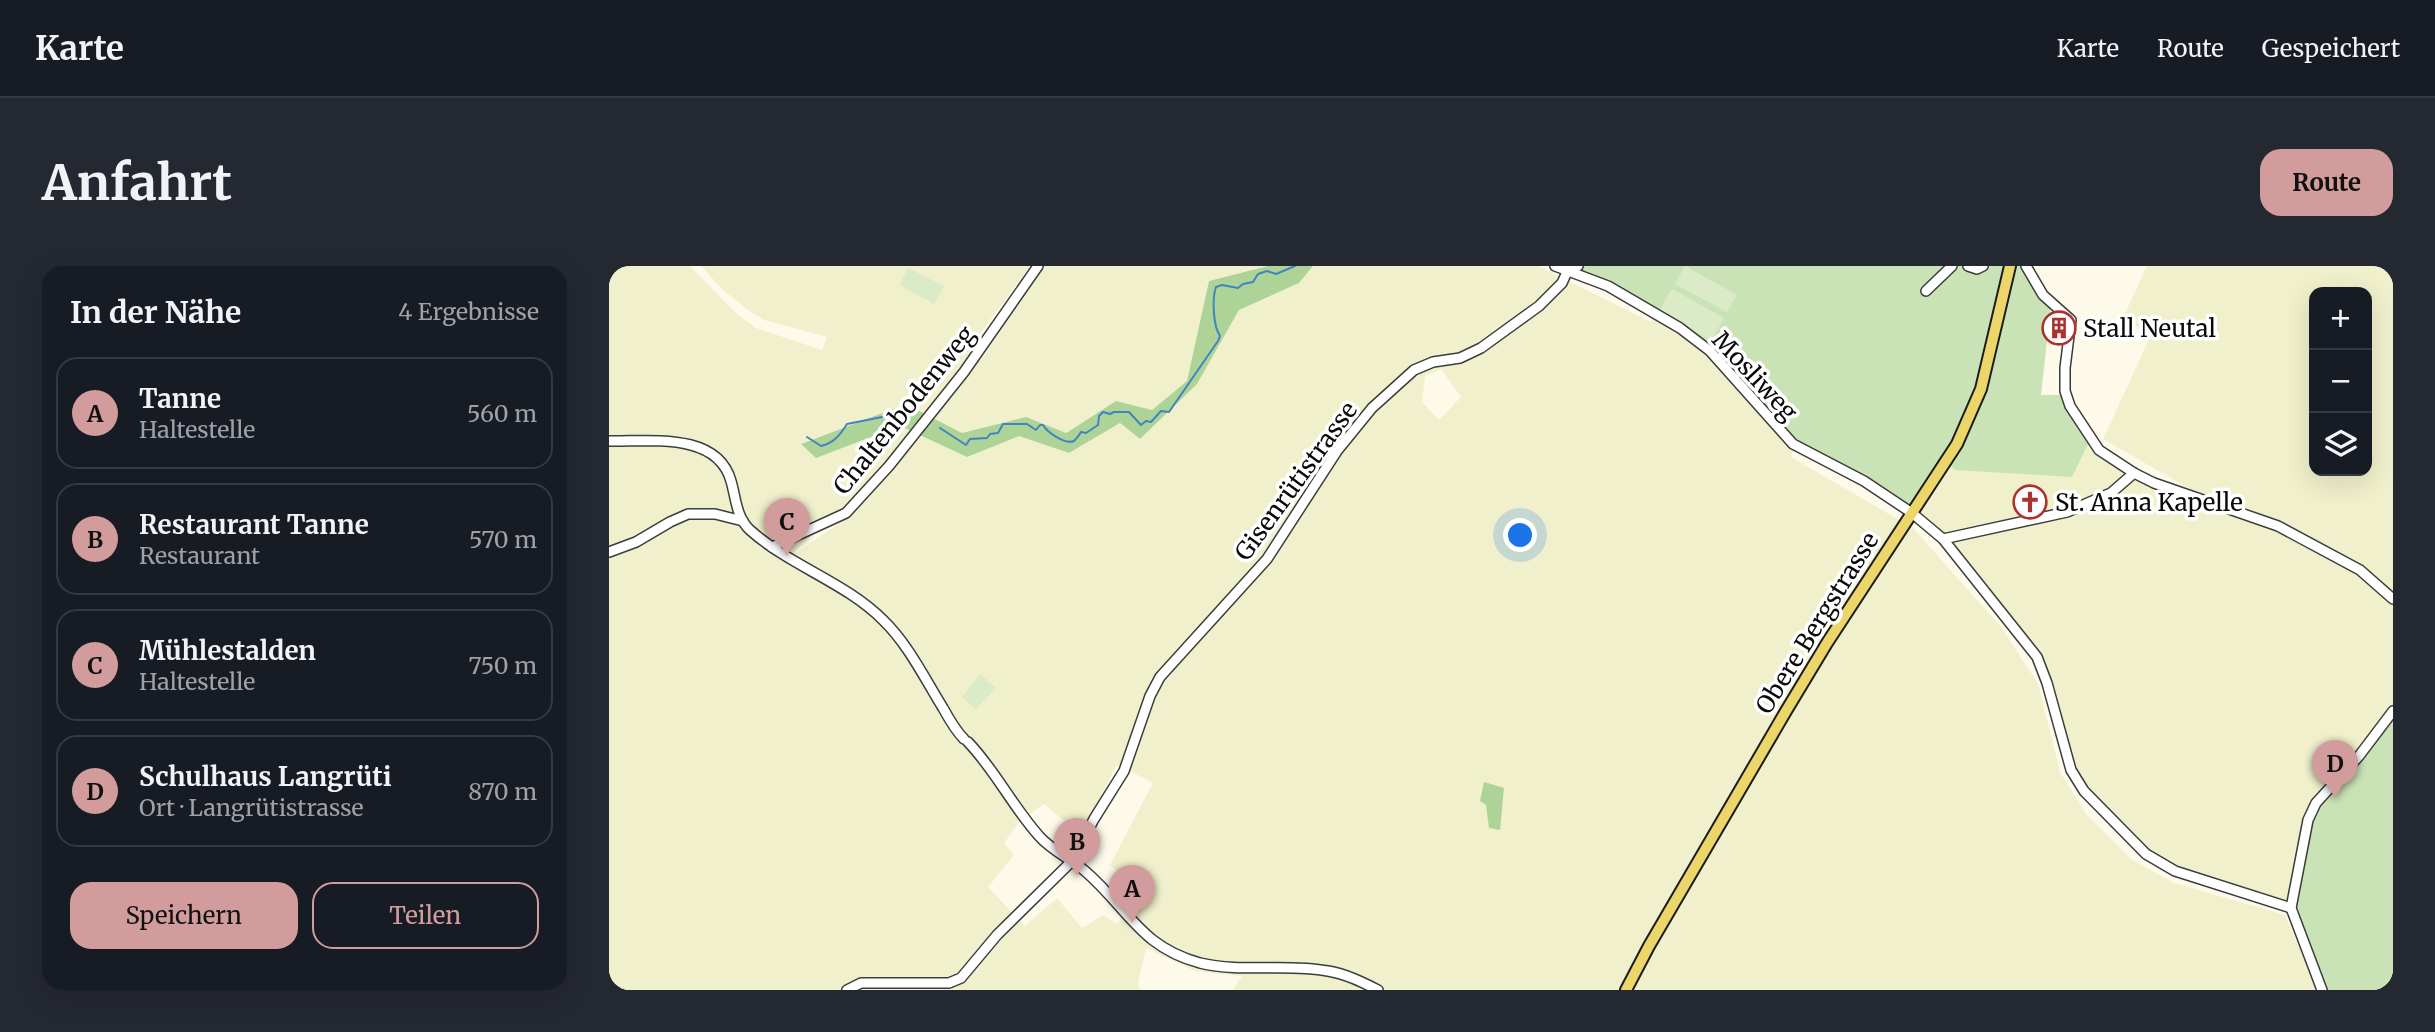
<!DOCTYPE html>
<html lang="de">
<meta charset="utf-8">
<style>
body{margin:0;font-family:Merriweather,serif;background:#242831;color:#f1f3f6}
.controls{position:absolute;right:21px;top:21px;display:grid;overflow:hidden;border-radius:14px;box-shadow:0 7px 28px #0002}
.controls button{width:63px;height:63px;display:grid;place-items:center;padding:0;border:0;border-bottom:2px solid #363941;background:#171b24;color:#f1f3f6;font:35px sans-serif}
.you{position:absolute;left:912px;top:270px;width:24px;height:24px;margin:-18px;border:5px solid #fff;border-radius:50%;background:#1a73e8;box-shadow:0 0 0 10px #1a73e833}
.badge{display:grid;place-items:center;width:46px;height:46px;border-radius:50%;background:#d29c9d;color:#111;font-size:23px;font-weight:700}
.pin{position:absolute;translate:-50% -58px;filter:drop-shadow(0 2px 4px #0008)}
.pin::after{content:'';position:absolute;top:37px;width:24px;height:21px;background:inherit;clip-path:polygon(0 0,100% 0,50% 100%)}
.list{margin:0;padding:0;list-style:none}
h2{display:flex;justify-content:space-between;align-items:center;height:91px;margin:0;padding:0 28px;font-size:30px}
h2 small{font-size:23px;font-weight:400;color:#9ea1a6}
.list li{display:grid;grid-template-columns:46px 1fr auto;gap:21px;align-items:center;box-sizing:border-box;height:112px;margin:0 14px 14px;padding:0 14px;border:2px solid #363941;border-radius:21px}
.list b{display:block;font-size:26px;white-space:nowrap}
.list p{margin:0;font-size:23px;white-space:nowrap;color:#9ea1a6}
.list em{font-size:23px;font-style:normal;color:#9ea1a6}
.actions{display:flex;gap:14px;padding:21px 28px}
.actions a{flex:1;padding:16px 0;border:2px solid #d29c9d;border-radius:21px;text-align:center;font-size:24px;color:#d29c9d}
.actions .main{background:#d29c9d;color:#111}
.icon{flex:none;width:38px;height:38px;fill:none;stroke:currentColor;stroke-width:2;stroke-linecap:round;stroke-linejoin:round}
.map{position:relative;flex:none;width:1784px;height:724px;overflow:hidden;border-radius:21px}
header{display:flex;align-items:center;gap:42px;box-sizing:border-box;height:98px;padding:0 35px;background:#171b24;border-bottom:2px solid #363941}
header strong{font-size:33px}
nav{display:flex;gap:38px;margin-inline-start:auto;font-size:24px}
.intro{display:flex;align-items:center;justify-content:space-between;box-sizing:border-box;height:168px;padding:0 42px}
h1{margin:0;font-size:49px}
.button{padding:18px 32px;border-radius:21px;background:#d29c9d;color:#111;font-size:24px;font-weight:700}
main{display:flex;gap:42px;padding:0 42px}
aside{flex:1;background:#171b24;border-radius:21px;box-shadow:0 7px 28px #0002}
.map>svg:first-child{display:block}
.farmland{fill:#f0f0cc;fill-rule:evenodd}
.green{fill:#cae3b6}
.forest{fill:#aed397}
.pitch{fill:#dcebc7}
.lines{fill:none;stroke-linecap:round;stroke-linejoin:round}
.stream{stroke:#4084c0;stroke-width:2}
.minor-casing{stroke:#3d3d3d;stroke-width:12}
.major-casing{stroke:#1b1b1b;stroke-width:14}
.minor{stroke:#fff;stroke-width:9}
.major{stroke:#ecd66a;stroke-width:10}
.labels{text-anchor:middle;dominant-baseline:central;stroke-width:7;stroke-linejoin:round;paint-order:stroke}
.poi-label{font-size:24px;fill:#0a0a0a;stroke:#fff;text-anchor:start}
.street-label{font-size:24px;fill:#0a0a0a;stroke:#fff}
</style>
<header>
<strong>Karte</strong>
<nav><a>Karte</a><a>Route</a><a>Gespeichert</a></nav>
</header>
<div class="intro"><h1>Anfahrt</h1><a class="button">Route</a></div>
<main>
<aside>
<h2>In der Nähe<small>4 Ergebnisse</small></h2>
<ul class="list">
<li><span class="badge">A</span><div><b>Tanne</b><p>Haltestelle</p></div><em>560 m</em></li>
<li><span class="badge">B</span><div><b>Restaurant Tanne</b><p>Restaurant</p></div><em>570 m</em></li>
<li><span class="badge">C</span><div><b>Mühlestalden</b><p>Haltestelle</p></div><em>750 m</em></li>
<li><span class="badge">D</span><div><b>Schulhaus Langrüti</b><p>Ort · Langrütistrasse</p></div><em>870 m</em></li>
</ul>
<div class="actions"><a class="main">Speichern</a><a>Teilen</a></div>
</aside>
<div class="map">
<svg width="1784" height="724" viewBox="0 0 1784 724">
<rect width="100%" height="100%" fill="#fdfae9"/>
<!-- farmland -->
<g class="farmland">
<path d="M0,0h81l48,49 18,13 66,22 5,-13 -63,-17 -15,-9 -27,-22 -21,-23h329l-62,84 13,10 64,-94h223l-59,15 -22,100 -35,29 -36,-9 -51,32 -39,-16 -64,16 -28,-15 31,-37 -17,3 -24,29 -18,-9 -104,39 14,15 84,-32 11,6 -62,71 -70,62 69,-48 72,-81 47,21 52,-22 50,18 51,-30 20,16 57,-55 42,-74 60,-27 14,-17h225l113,56 31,-56 145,90 -36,101 122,71 88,99 37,57 22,88 26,42 45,45 43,24 111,32 33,75h-1085l9,-14 -47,-5 -49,-23 -8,36 2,6h-531v-436l27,-15 -27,9v-102h55l2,-7 -57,-3zM832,103l20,28 -22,23 -17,-18 3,-26zM507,500l8,2 29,15 -43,82 27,24 -14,14 -3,18 -3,3 -14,-9 -21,13 -25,-30 -32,28 -37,-39 26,-32 -10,-12 16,-22 24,-17 37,31z"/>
<path d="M1538,0h246v445l-102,197 -100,-32 -45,-22 -75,-84 -34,-113 -94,-118 -31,-26 36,-48 142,-25 44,33 37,16 21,1 -89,-51 49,-106 -30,-13zM1705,26h53v179h-53z"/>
</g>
<!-- green -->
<g class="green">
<path d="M946,0h453l-37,143 -59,104 -119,-69 -83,-93 -62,-44z"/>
<path d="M1406,0h8l28,40 -10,89h22l27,45 -18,37 -116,-7 -8,-5 18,-28z"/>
<path d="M1784,445v279h-68l-34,-82 16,-88z"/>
</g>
<!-- forest -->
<g class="forest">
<path d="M659,0h45l-14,17 -60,27 -42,74 -57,55 -20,-16 -51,30 -50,-17 -52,21 -67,-31 -84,32 -15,-14 105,-40 56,29 64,-16 40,16 50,-32 36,9 35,-29 22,-100z"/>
<path d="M875,516l20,6 -4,42 -11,-2 -3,-23 -6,-4z"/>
</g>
<!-- pitch -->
<g class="pitch">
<path d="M1076,0l52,29 -10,17 -52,-28z"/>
<path d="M299,2l36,18 -10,18 -35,-19z"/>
<path d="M1063,23l52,29 -13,23 -52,-30z"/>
<path d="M371,408l16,14 -20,21 -14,-12z"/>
</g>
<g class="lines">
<!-- stream -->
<g class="stream">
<path d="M331,162l26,17 4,-6 17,-1 3,-4 8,-1 5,-9h24l9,6 4,-5h3c4,7 22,20 31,16 1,-1 6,-7 7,-9l5,1 12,-8 1,-9 4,-4 7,2 4,-2h15l12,13 5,-4 5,1 10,-11 8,1 49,-71 2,-5c-7,-10 -8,-38 -4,-49l6,-2 16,3 5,-4 10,-2 5,-8 9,-3 9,3 19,-8"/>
<path d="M198,171l14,9c13,-3 19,-11 26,-22l35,-7 15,-7 16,5"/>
</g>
<defs>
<g id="minor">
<path d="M946,0l53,20 72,42 30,23 83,93 71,37 48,32 31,26 94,118 10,26 24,87 13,21 62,63 29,17 116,37"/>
<path d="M1359,0l9,3 6,-3"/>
<path d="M1417,0l17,29 28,25 -6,48v23l5,15 29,44 35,23 20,10 124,43 82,44 33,29"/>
<path d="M1317,25l26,-25"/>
<path d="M0,175c39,1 108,-10 122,40 5,17 5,36 19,49 40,36 95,52 133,90 25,24 42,59 60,88 6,11 12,22 21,31"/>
<path d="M1334,273l124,-27 44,-19 23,-20"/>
<path d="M163,281l74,-34 43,-47 75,-94 74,-106"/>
<path d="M0,286l27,-10 34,-20 18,-8h27l28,7"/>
<path d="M359,476c27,28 45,65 71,94 13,15 31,22 46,35 43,37 55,76 115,92 42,10 86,0 128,8 18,3 34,11 50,19"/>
<path d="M238,724l14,-7h88l12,-5 36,-43 75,-74 22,-42 30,-48 26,-75 10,-19 107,-118 70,-108 35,-43 42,-38 19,-8 27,-4 21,-10 58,-42 23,-23 5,-11 11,-6"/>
<path d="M1713,724l-31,-82 17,-88 8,-17 43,-47 34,-45"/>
</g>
<path id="major" d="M1017,724l23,-44 137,-235 41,-68 130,-199 24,-55 29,-123"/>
</defs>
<!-- minor casing -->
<use href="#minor" class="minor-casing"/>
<!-- major casing -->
<use href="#major" class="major-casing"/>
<!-- minor -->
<use href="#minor" class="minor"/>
<!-- major -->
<use href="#major" class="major"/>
</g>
<!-- icons -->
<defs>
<symbol id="building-ring" viewBox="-11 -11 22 22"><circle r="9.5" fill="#fff" stroke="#ac3230" stroke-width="1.5"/><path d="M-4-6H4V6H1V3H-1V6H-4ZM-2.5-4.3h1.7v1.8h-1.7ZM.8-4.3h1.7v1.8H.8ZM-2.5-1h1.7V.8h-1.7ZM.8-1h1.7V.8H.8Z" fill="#ac3230"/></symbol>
<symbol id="church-ring" viewBox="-11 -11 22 22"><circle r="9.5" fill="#fff" stroke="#ac3230" stroke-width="1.5"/><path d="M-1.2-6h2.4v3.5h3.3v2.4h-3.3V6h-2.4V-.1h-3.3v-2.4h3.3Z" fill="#ac3230"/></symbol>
</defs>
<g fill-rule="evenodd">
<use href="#building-ring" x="1431" y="43" width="38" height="38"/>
<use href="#church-ring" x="1402" y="217" width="38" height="38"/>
</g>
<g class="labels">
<!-- poi labels -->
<g class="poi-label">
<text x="1474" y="62">Stall Neutal</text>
<text x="1446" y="236">St. Anna Kapelle</text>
</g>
<!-- street labels -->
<g class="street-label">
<text transform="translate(1146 110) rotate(47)">Mosliweg</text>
<text transform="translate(295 144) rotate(-51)">Chaltenbodenweg</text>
<text transform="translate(687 215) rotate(-54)">Gisenrütistrasse</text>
<text transform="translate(1208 357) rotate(-58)">Obere Bergstrasse</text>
</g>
</g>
</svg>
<div class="controls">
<button>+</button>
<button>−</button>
<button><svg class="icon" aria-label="layers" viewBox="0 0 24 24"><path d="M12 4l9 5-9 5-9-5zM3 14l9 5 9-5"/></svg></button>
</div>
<div class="you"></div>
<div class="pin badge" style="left:523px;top:657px">A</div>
<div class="pin badge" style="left:468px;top:610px">B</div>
<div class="pin badge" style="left:178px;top:290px">C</div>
<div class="pin badge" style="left:1726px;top:532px">D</div>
</div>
</main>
